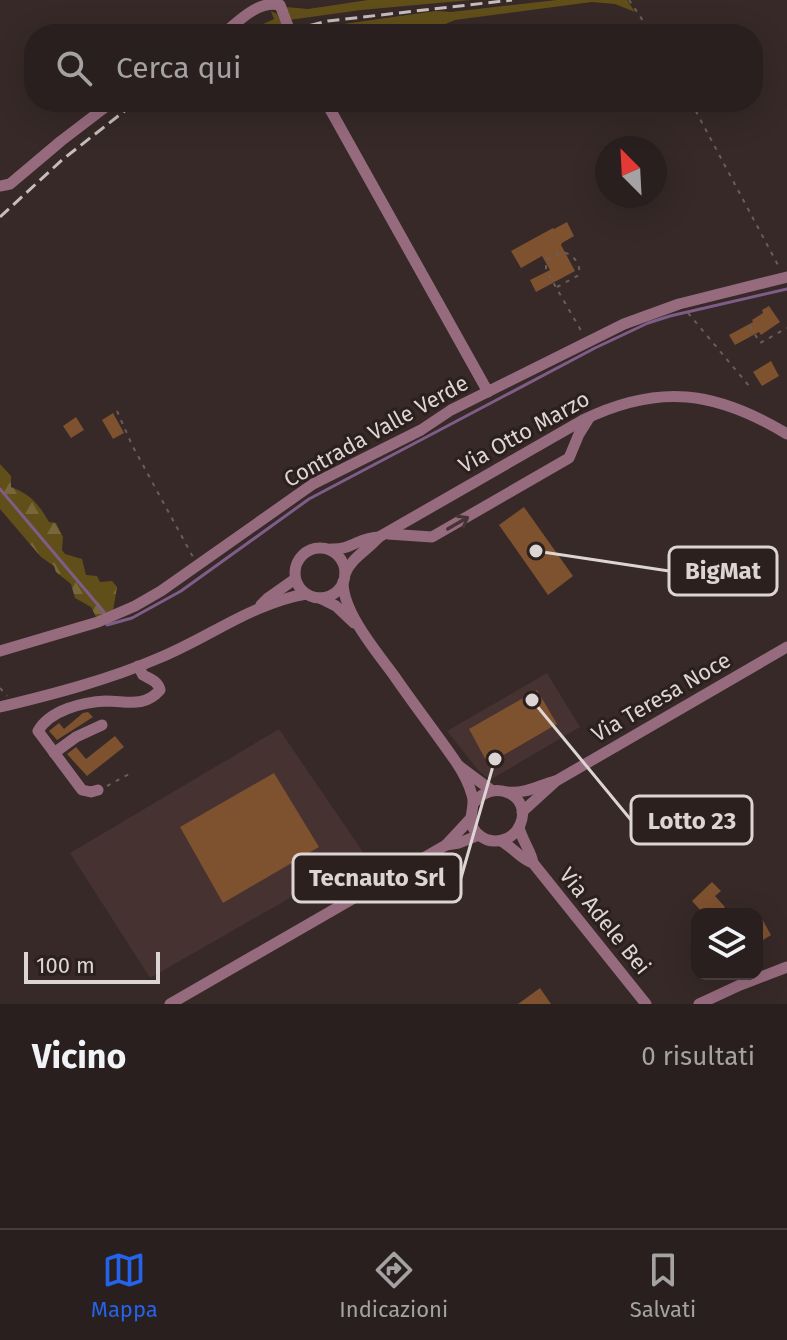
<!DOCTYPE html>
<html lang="it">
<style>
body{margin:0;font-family:"Fira Sans",sans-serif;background:#302727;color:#f1f3f6}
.controls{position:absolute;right:24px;bottom:24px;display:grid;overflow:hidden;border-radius:16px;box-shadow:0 8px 32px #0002}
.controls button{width:72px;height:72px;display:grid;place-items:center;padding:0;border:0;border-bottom:2px solid #443d3c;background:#281f1e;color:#f1f3f6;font:40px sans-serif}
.compass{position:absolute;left:595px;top:136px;width:72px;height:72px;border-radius:50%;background:#281f1e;box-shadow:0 8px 32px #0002;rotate:336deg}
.scale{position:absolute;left:24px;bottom:20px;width:136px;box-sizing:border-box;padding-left:8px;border:4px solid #ddd5d4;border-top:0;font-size:22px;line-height:28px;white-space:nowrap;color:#ddd5d4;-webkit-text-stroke:6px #2b201e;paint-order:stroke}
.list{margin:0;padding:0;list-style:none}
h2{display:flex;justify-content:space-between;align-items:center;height:104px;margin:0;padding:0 32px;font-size:34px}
h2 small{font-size:26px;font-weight:400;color:#a5a2a4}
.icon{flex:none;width:44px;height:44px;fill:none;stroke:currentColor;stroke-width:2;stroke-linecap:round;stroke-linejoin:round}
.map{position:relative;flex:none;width:787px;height:1004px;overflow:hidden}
.search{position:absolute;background:#281f1e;box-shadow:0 8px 32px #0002;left:24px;right:24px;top:24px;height:88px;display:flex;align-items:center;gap:20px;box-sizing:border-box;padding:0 28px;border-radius:32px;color:#a5a2a4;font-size:30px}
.sheet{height:224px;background:#281f1e}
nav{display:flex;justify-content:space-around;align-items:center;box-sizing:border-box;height:112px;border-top:2px solid #443d3c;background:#281f1e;font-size:22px;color:#a5a2a4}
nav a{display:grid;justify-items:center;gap:4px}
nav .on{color:#2563eb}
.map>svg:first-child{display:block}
.built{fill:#453231}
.grass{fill:#614f1a}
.forest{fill:url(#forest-firs)}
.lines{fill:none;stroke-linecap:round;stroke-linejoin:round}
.stream{stroke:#7f5d88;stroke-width:3}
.building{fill:#7e512f}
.path{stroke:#695e5d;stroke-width:2;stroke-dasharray:4 6;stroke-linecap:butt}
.minor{stroke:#976b7e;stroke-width:11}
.rail{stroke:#c6bdbc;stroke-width:3;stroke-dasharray:12 6;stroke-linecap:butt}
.oneway{stroke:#463336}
.labels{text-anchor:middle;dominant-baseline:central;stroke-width:6;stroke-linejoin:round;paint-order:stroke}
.street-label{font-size:22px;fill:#ddd5d4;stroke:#2b201e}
.leader{fill:none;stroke:#ddd5d4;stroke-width:3}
.callout-dot{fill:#ddd5d4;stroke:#2b201e;stroke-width:3}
.callout{fill:#2b201e;stroke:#ddd5d4;stroke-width:3}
.callout-label{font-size:24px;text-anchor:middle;font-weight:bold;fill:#ddd5d4}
</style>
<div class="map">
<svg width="787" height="1004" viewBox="0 0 787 1004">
<defs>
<pattern id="forest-firs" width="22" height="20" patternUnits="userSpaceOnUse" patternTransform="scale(2)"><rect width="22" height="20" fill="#614f1a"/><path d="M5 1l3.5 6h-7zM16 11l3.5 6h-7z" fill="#77673a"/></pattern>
</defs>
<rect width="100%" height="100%" fill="#362928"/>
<!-- built -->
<g class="built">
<path d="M547,673l33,54 -90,53 -12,-10 -31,-39z"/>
<path d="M279,729l86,126 -215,123 -80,-125z"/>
</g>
<!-- grass -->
<g class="grass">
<path d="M368,0h103l-110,10 -72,10 -3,-13 22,2z"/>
<path d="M557,0h70l8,12 -20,-8 -23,-2 -137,18 -19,8 -7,-4 -16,4 -48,1 -22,5h-45l-1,-2 53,-9 86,-12 15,1z"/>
<path d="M271,11l6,3 6,13 -22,7h-25l8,-1 30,-14z"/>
</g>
<!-- forest -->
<path class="forest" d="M0,464l11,12v11c20,8 27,16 38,35l7,1 7,14 -1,13 3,4 17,5 4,16 11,1 3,6 12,-1 5,6 -4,24 -17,6 -5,-10 -16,-9 -4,-14 -15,-12 -2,-6 -13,-9 -41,-48z"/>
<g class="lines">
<!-- stream -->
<g class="stream">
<path d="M0,489l104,123"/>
<path d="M107,625l25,-7 49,-27 128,-92 286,-151 53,-25 22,-7 117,-27"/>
</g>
</g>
<!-- building -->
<g class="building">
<path d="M567,222l7,14 -12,7 -1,2 14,26 -39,21 -6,-12 20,-10 -8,-14 -21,12 -10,-17 42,-23 1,1z"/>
<path d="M769,306l11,16 -19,13 -2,-3 -24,13 -6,-10 24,-13 -1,-2 11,-7 -1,-3z"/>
<path d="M771,361l8,15 -17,10 -9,-14z"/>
<path d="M113,413l11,20 -11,6 -11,-19z"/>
<path d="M76,417l8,13 -13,8 -8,-12z"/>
<path d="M524,507l49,69 -25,19 -49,-70z"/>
<path d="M537,690l20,34 -69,40 -19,-35z"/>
<path d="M88,712l5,5 -36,23 -8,-9 10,-8 5,6 19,-16z"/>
<path d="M115,736l9,11 -37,29 -20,-22 9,-7 10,12z"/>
<path d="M274,773l45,74 -96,56 -43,-76z"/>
<path d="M712,882l9,9 -6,5 10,11 -8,7h-13l-12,-13z"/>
<path d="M762,919l9,16 -14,9v-22z"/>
<path d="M540,988l11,16h-33z"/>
</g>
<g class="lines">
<!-- path -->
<g class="path">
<path d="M629,0l23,34"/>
<path d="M691,102l88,165"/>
<path d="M557,287l22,-12c2,-11 -5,-20 -16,-23l-17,8v10l37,64"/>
<path d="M688,313l62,74"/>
<path d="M750,326l10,17 27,-15"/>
<path d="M117,411l15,34 61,112"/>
<path d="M0,688l7,8"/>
<path d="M107,786l22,-12"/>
</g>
<!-- minor -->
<g class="minor">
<path d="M223,34c16,-13 35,-34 57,-29l11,29"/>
<path d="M326,102l162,290"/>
<path d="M0,186l10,-2 51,-43 51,-39"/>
<path d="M388,534l44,3 137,-79 10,-24 10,-16"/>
<circle cx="320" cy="573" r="25"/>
<path d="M331,549c21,1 28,-12 48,-12"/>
<path d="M345,574c7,-17 22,-23 34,-37l204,-117c76,-37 133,-29 204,14"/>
<path d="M343,582c0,31 34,70 52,95 20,29 41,56 61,85 6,9 13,22 16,33 5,14 -9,26 7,40 13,11 34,6 41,-10 13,-29 -27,-49 -47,-21"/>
<path d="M320,598l16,8 18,17"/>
<path d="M261,605l7,-7 27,-19"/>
<path d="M0,651l98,-29 37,-16 26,-15 152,-107 108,-54 30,-20 173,-86 55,-20 108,-27"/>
<path d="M0,707c54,-13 108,-27 159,-49 49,-20 94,-55 147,-64"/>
<path d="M54,753l22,-16 26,-12"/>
<path d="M459,766l32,24"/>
<path d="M98,790l-7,2 -9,-2 -44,-59c12,-21 45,-29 68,-30 21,0 38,7 54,-11 -2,-9 -10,-11 -17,-15l-5,-9"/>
<path d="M507,792c19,2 30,-6 48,-11"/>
<path d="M522,812l34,-31 231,-134"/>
<path d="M519,827c3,14 12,23 14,36"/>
<path d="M501,841c12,6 20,19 32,22l113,141"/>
<path d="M446,845l13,-2 20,-8"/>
<path d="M170,1004l276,-159 25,-27"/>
<path d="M699,1004l41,-19 47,-18"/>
</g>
<!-- rail -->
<g class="rail">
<path d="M275,34l53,-13 184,-21"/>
<path d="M0,217l62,-57 74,-58"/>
</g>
</g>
<!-- one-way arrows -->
<defs><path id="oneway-shaft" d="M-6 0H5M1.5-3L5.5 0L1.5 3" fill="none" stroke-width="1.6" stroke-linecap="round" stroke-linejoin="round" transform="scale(2)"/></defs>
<use class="oneway" href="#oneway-shaft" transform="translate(458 523) rotate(-30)"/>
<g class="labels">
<!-- street labels -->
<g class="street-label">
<text transform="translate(376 431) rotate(-29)">Contrada Valle Verde</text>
<text transform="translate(524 432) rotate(-29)">Via Otto Marzo</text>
<text transform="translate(661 697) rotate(-30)">Via Teresa Noce</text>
<text transform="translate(605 921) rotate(51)">Via Adele Bei</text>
</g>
</g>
<!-- callouts -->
<path class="leader" d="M536 551L669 571M532 700L631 820M495 759L461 878"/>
<g class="callout-dot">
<circle cx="536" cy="551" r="8"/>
<circle cx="532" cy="700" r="8"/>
<circle cx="495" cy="759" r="8"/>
</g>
<g class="callout">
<rect x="669" y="547" width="108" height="48" rx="8"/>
<rect x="631" y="796" width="121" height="48" rx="8"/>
<rect x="293" y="854" width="168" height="48" rx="8"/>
</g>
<g class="callout-label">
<text x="723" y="579">BigMat</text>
<text x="692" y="829">Lotto 23</text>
<text x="377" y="886">Tecnauto Srl</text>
</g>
</svg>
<div class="controls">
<button><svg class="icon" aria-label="layers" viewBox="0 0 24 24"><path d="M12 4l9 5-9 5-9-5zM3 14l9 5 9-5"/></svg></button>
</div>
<svg class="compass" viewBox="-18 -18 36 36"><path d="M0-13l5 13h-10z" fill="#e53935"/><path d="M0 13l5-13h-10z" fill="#a5a2a4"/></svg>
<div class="scale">100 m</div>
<div class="search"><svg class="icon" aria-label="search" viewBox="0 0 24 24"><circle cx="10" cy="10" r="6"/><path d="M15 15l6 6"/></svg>Cerca qui</div>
</div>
<section class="sheet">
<h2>Vicino<small>0 risultati</small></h2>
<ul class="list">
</ul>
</section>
<nav>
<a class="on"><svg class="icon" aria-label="map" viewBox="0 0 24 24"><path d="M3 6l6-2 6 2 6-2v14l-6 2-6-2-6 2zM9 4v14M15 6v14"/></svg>Mappa</a>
<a><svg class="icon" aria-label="directions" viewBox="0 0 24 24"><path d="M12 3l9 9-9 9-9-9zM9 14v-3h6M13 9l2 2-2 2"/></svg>Indicazioni</a>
<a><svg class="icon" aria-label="saved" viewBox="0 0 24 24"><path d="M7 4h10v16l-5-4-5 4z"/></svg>Salvati</a>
</nav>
